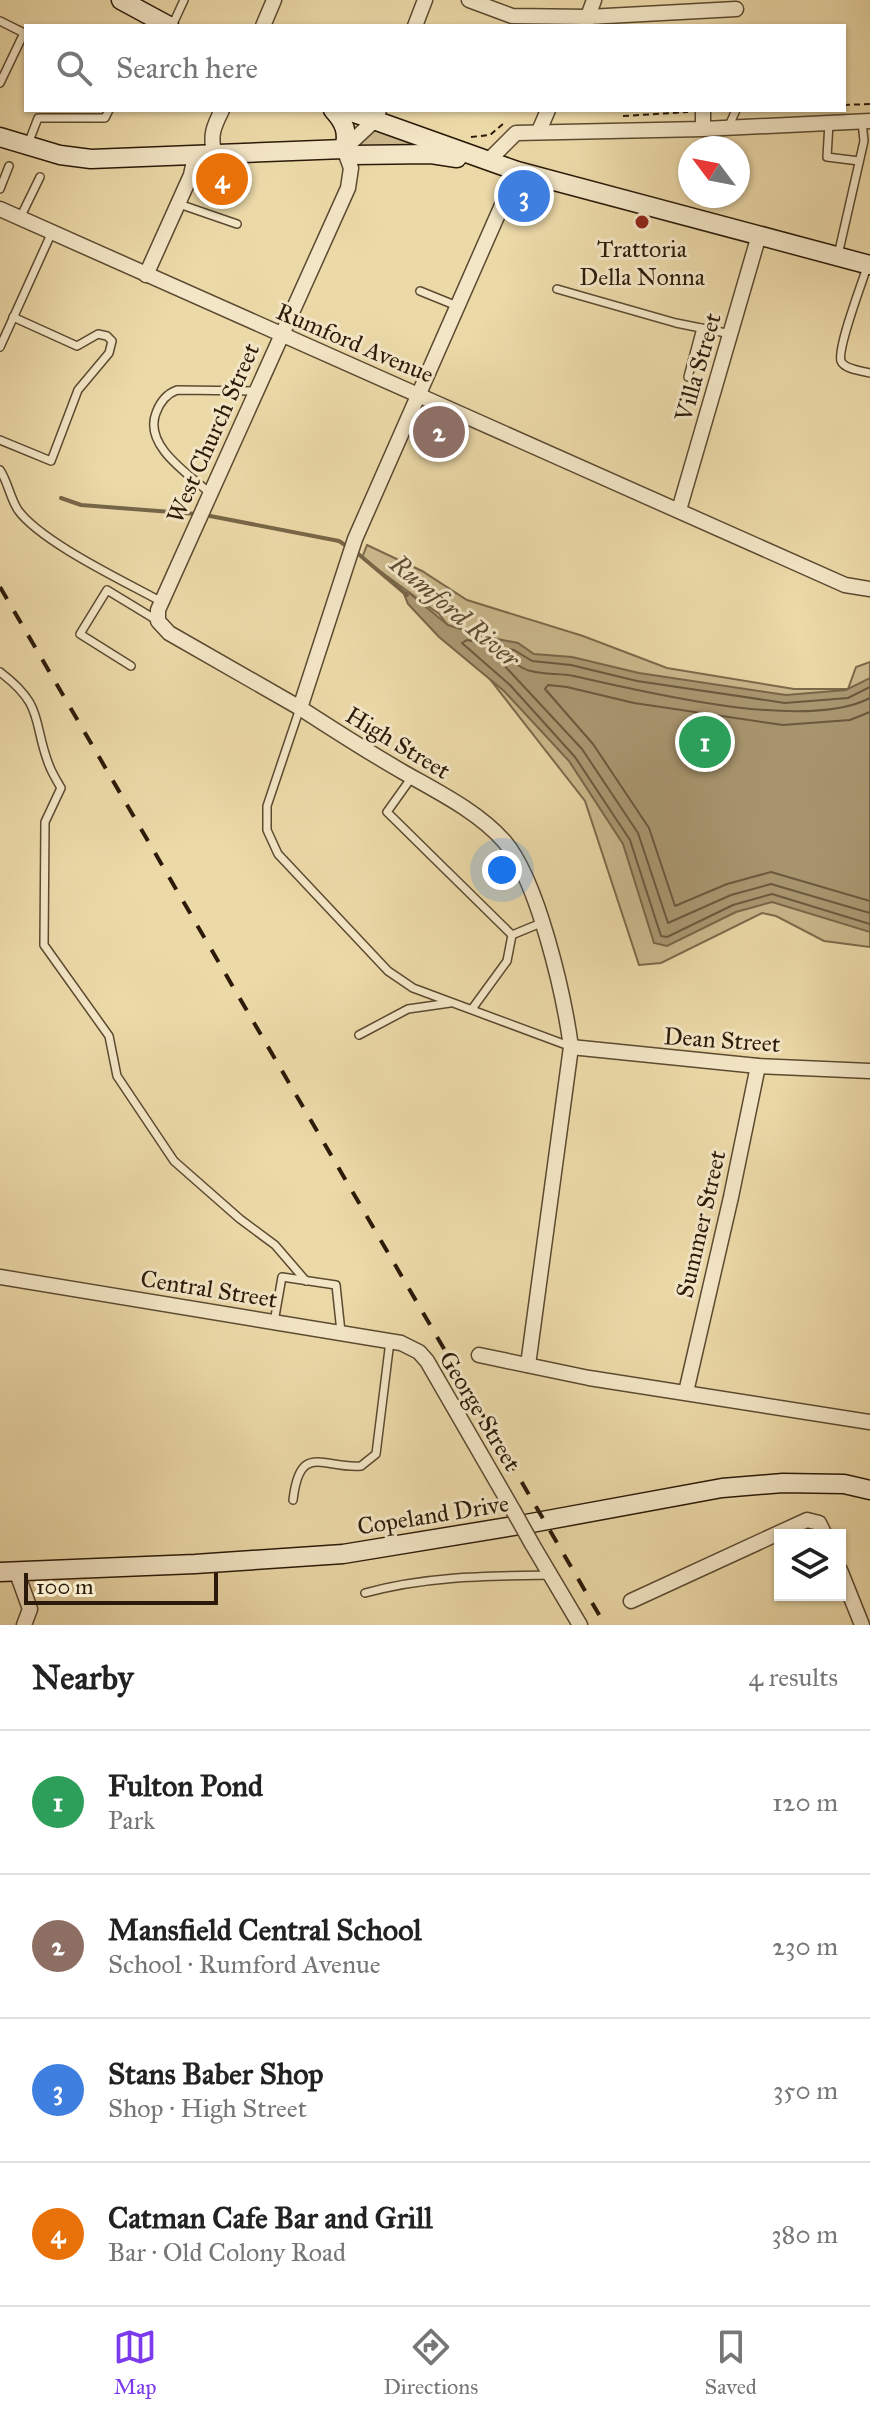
<!DOCTYPE html>
<meta charset="utf-8">
<style>
body{margin:0;font-family:"IM FELL Great Primer",serif;background:#f2f2f2;color:#222}
.controls{position:absolute;right:24px;bottom:24px;display:grid;overflow:hidden;border-radius:0px;box-shadow:0 2px 6px #0004}
.controls button{width:72px;height:72px;display:grid;place-items:center;padding:0;border:0;border-bottom:2px solid #e0e0e0;background:#fff;color:#222;font:40px sans-serif}
.compass{position:absolute;left:678px;top:136px;width:72px;height:72px;border-radius:50%;background:#fff;box-shadow:0 2px 6px #0004;rotate:302deg}
.scale{position:absolute;left:24px;bottom:20px;width:194px;box-sizing:border-box;padding-left:8px;border:4px solid #2b1a09;border-top:0;font-size:22px;line-height:28px;white-space:nowrap;color:#2b1a09;-webkit-text-stroke:6px #f3e6c6;paint-order:stroke}
.you{position:absolute;left:502px;top:870px;width:28px;height:28px;margin:-20px;border:6px solid #fff;border-radius:50%;background:#1a73e8;box-shadow:0 0 0 12px #1a73e833}
.badge{display:grid;place-items:center;width:52px;height:52px;border-radius:50%;background:#7c3aed;color:#fff;font-size:26px;font-weight:700}
.pin{position:absolute;translate:-50% -50%;border:4px solid #fff;box-shadow:0 2px 8px #0006}
.list{margin:0;padding:0;list-style:none}
h2{display:flex;justify-content:space-between;align-items:center;height:104px;margin:0;padding:0 32px;font-size:34px}
h2 small{font-size:26px;font-weight:400;color:#767676}
.list li{display:grid;grid-template-columns:52px 1fr auto;gap:24px;align-items:center;box-sizing:border-box;height:144px;padding:0 32px;border-top:2px solid #e0e0e0}
.list b{display:block;font-size:30px;white-space:nowrap}
.list p{margin:0;font-size:26px;white-space:nowrap;color:#767676}
.list em{font-size:26px;font-style:normal;color:#767676}
.icon{flex:none;width:44px;height:44px;fill:none;stroke:currentColor;stroke-width:2;stroke-linecap:round;stroke-linejoin:round}
.map{position:relative;flex:none;width:870px;height:1625px;overflow:hidden}
.search{position:absolute;background:#fff;box-shadow:0 2px 6px #0004;left:24px;right:24px;top:24px;height:88px;display:flex;align-items:center;gap:20px;box-sizing:border-box;padding:0 28px;border-radius:0px;color:#767676;font-size:30px}
.sheet{height:680px;background:#fff}
nav{display:flex;justify-content:space-around;align-items:center;box-sizing:border-box;height:112px;border-top:2px solid #e0e0e0;background:#fff;font-size:22px;color:#767676}
nav a{display:grid;justify-items:center;gap:4px}
nav .on{color:#7c3aed}
.map>svg:first-child{display:block}
.green{fill:#cbb98d;stroke:#7b6a4b;stroke-width:2}
.water{fill:#aa9872;stroke:#776648;stroke-width:2}
.lines{fill:none;stroke-linecap:round;stroke-linejoin:round}
.shore{stroke:#6a593e;stroke-width:2}
.stream{stroke:#776648;stroke-width:4}
.lane-casing{stroke:#5b4a31;stroke-width:10}
.street-casing{stroke:#5b4a31;stroke-width:17}
.secondary-casing{stroke:#2b1a09;stroke-width:21}
.path{stroke:#2b1a09;stroke-width:2;stroke-dasharray:6 4;stroke-linecap:butt}
.lane{stroke:#f3e6c6;stroke-width:7}
.street{stroke:#f3e6c6;stroke-width:14}
.secondary{stroke:#f3e6c6;stroke-width:18}
.rail{stroke:#2b1a09;stroke-width:4;stroke-dasharray:14 14;stroke-linecap:butt}
.street-bridge-casing{stroke:#5b4a31;stroke-width:17;stroke-linecap:butt}
.street-bridge{stroke:#f3e6c6;stroke-width:14}
.poi-dot{fill:#8f2418;stroke:#f3e6c6;stroke-width:3}
.labels{text-anchor:middle;dominant-baseline:central;stroke-width:6;stroke-linejoin:round;paint-order:stroke}
.poi-label{font-size:24px;fill:#2b1a09;stroke:#f3e6c6}
.street-label{font-size:24px;fill:#2b1a09;stroke:#f3e6c6}
.water-label{font-size:26px;font-style:italic;fill:#5e4c33;stroke:#f3e6c6}
</style>
<div class="map">
<svg width="870" height="1625" viewBox="0 0 870 1625">
<rect width="100%" height="100%" fill="#ecd9a8"/>
<filter id="stains"><feTurbulence type="fractalNoise" baseFrequency=".0025" numOctaves="4"/><feColorMatrix values="0 0 0 0 .2 0 0 0 0 .09 0 0 0 0 .02 0 0 0 .5 -.17"/></filter>
<radialGradient id="worn" r=".72"><stop offset=".6" stop-color="#630" stop-opacity="0"/><stop offset="1" stop-color="#630" stop-opacity=".3"/></radialGradient>
<!-- green -->
<g class="green">
<path d="M377,127l47,21 -73,3z"/>
<path d="M367,545l55,26 45,29 116,36 84,32 127,21h54l8,-22 14,-5v285l-46,-6 -48,-25 -14,-3 -101,50 -22,2 -54,-164 -146,-187 -77,-56z"/>
</g>
<!-- water -->
<path class="water" d="M408,592l40,33 35,11 35,7 16,11 38,3 67,16 147,22 60,-5 24,-12v254l-98,-30 -36,10 -69,34 -13,-3 -31,-99 -54,-83 -65,-70 -65,-54 -31,-33 -4,-10z"/>
<g class="lines">
<!-- shore -->
<g class="shore">
<path d="M870,687l-22,11 -63,5 -148,-22 -66,-16 -39,-4 -18,-11 -47,-10 -5,3 48,42 65,72 55,83 31,96 6,1 66,-32 39,-11 98,30"/>
<path d="M870,698c-65,34 -224,-6 -296,-22 -14,-3 -29,-1 -43,-5 -11,-2 -17,-11 -28,-12l-2,3 81,87 56,84 30,90 63,-28 40,-11 99,29"/>
<path d="M870,712l-20,8 -67,5 -149,-22 -67,-16 -19,-2 -3,4 48,55 56,84 26,78 52,-22 44,-12 99,29"/>
</g>
<!-- stream -->
<g class="stream">
<path d="M61,498l20,7 116,9"/>
<path d="M205,515l134,26 9,6"/>
<path d="M356,552l51,43"/>
</g>
<defs>
<g id="lane">
<path d="M0,21l24,12 -24,50"/>
<path d="M172,26l12,-26"/>
<path d="M829,123l-2,34 32,4"/>
<path d="M728,128l8,-18"/>
<path d="M28,144l10,-26h67l4,-8"/>
<path d="M0,189l9,-23"/>
<path d="M179,204l58,20"/>
<path d="M20,218l20,-41"/>
<path d="M838,255l26,-114 -2,-19"/>
<path d="M867,267c-5,16 -30,81 -26,94 3,8 21,10 29,12"/>
<path d="M557,289l119,34 55,11"/>
<path d="M420,291l37,15"/>
<path d="M0,347l52,-115"/>
<path d="M688,377l13,-49"/>
<path d="M0,440l51,21 27,-71 31,-37 3,-12 -5,-5 -9,-2 -21,12 -64,-29"/>
<path d="M0,470c8,12 10,28 18,40 23,32 106,71 142,91"/>
<path d="M211,494c-21,-19 -68,-48 -55,-81 4,-11 10,-19 21,-23l79,1"/>
<path d="M131,666l-51,-32 27,-44 51,31"/>
<path d="M0,672c45,34 32,49 49,93 3,8 8,16 12,23l-16,34 -1,123 65,91 8,40 57,85 66,58 35,26 31,36"/>
<path d="M300,708l-33,98v24l11,24 110,117 25,17 156,58"/>
<path d="M412,777l-25,35 125,123 29,-12"/>
<path d="M472,1009l35,-48 5,-26"/>
<path d="M359,1035l49,-26 42,-6"/>
<path d="M274,1322l8,-45 54,8 5,47"/>
<path d="M293,1500c7,-59 30,-31 68,-34l15,-12 14,-113"/>
<path d="M365,1593c60,-17 122,-17 184,-18"/>
</g>
<g id="street">
<path d="M469,0l43,16 76,1 148,-8"/>
<path d="M586,22l8,-22"/>
<path d="M263,26l11,-26"/>
<path d="M415,26l10,-26"/>
<path d="M703,129v-19"/>
<path d="M539,131l9,-21"/>
<path d="M215,154c-6,-18 -1,-28 7,-44"/>
<path d="M487,162l29,-29 187,-4 167,-8"/>
<path d="M517,171l-162,368 -55,169c34,22 68,44 103,64 35,20 74,39 101,69 34,39 60,154 67,206l-43,318"/>
<path d="M0,209l845,376 25,4"/>
<path d="M146,275l45,-100 4,-19"/>
<path d="M679,510l80,-275"/>
<path d="M300,708l-131,-75 -11,-12v-11l190,-422 3,-20 -7,-19 32,-30 3,-9"/>
<path d="M571,1047l187,19 112,5"/>
<path d="M0,1277l401,66 18,9 8,9 86,149"/>
<path d="M479,1355l110,23 281,44"/>
<path d="M686,1392l45,-195 27,-131"/>
<path d="M532,1544l48,81"/>
<path d="M840,1570l22,55"/>
<path d="M17,1573l13,36 -6,16"/>
<path d="M631,1601l176,-81 12,3 6,12"/>
</g>
<g id="secondary">
<path d="M121,0l48,26"/>
<path d="M333,110c11,12 16,22 11,39"/>
<path d="M346,110l171,61 353,94"/>
<path d="M0,137l60,18 31,4 253,-10 9,6 78,-1 26,4"/>
<path d="M0,1572l195,-8 148,-10 183,-30 196,-36 61,-5 61,1 26,6"/>
</g>
</defs>
<!-- lane casing -->
<use href="#lane" class="lane-casing"/>
<!-- street casing -->
<use href="#street" class="street-casing"/>
<!-- secondary casing -->
<use href="#secondary" class="secondary-casing"/>
<!-- path -->
<g class="path">
<path d="M844,105l26,-1"/>
<path d="M623,116l65,-4"/>
<path d="M471,137l19,-2 14,-12"/>
</g>
<!-- lane -->
<use href="#lane" class="lane"/>
<!-- street -->
<use href="#street" class="street"/>
<!-- secondary -->
<use href="#secondary" class="secondary"/>
<!-- rail -->
<path class="rail" d="M0,587l605,1038"/>
<defs>
<path id="street-bridge" d="M513,1510l19,34"/>
</defs>
<!-- street-bridge casing -->
<use href="#street-bridge" class="street-bridge-casing"/>
<!-- street-bridge -->
<use href="#street-bridge" class="street-bridge"/>
</g>
<!-- markers -->
<circle class="poi-dot" cx="642" cy="222" r="8"/>
<g class="labels">
<!-- poi labels -->
<g class="poi-label">
<text x="642" y="249">Trattoria<tspan x="642" dy="28">Della Nonna</tspan></text>
</g>
<!-- street labels -->
<g class="street-label">
<text transform="translate(355 343) rotate(23)">Rumford Avenue</text>
<text transform="translate(698 367) rotate(-74)">Villa Street</text>
<text transform="translate(213 433) rotate(-66)">West Church Street</text>
<text transform="translate(398 743) rotate(31)">High Street</text>
<text transform="translate(722 1040) rotate(4)">Dean Street</text>
<text transform="translate(701 1224) rotate(-77)">Summer Street</text>
<text transform="translate(209 1289) rotate(9)">Central Street</text>
<text transform="translate(480 1411) rotate(59)">George Street</text>
<text transform="translate(433 1515) rotate(-9)">Copeland Drive</text>
</g>
<!-- water labels -->
<g class="water-label">
<text transform="translate(455 611) rotate(40)">Rumford River</text>
</g>
</g>
<rect width="100%" height="100%" filter="url(#stains)"/>
<rect width="100%" height="100%" fill="url(#worn)"/>
</svg>
<div class="controls">
<button><svg class="icon" aria-label="layers" viewBox="0 0 24 24"><path d="M12 4l9 5-9 5-9-5zM3 14l9 5 9-5"/></svg></button>
</div>
<svg class="compass" viewBox="-18 -18 36 36"><path d="M0-13l5 13h-10z" fill="#e53935"/><path d="M0 13l5-13h-10z" fill="#767676"/></svg>
<div class="scale">100 m</div>
<div class="you"></div>
<div class="pin badge" style="left:705px;top:742px;background:#2e9e5b">1</div>
<div class="pin badge" style="left:439px;top:432px;background:#8d6e63">2</div>
<div class="pin badge" style="left:524px;top:196px;background:#3f7fe0">3</div>
<div class="pin badge" style="left:222px;top:179px;background:#e8710a">4</div>
<div class="search"><svg class="icon" aria-label="search" viewBox="0 0 24 24"><circle cx="10" cy="10" r="6"/><path d="M15 15l6 6"/></svg>Search here</div>
</div>
<section class="sheet">
<h2>Nearby<small>4 results</small></h2>
<ul class="list">
<li><span class="badge" style="background:#2e9e5b">1</span><div><b>Fulton Pond</b><p>Park</p></div><em>120 m</em></li>
<li><span class="badge" style="background:#8d6e63">2</span><div><b>Mansfield Central School</b><p>School · Rumford Avenue</p></div><em>230 m</em></li>
<li><span class="badge" style="background:#3f7fe0">3</span><div><b>Stans Baber Shop</b><p>Shop · High Street</p></div><em>350 m</em></li>
<li><span class="badge" style="background:#e8710a">4</span><div><b>Catman Cafe Bar and Grill</b><p>Bar · Old Colony Road</p></div><em>380 m</em></li>
</ul>
</section>
<nav>
<a class="on"><svg class="icon" aria-label="map" viewBox="0 0 24 24"><path d="M3 6l6-2 6 2 6-2v14l-6 2-6-2-6 2zM9 4v14M15 6v14"/></svg>Map</a>
<a><svg class="icon" aria-label="directions" viewBox="0 0 24 24"><path d="M12 3l9 9-9 9-9-9zM9 14v-3h6M13 9l2 2-2 2"/></svg>Directions</a>
<a><svg class="icon" aria-label="saved" viewBox="0 0 24 24"><path d="M7 4h10v16l-5-4-5 4z"/></svg>Saved</a>
</nav>
